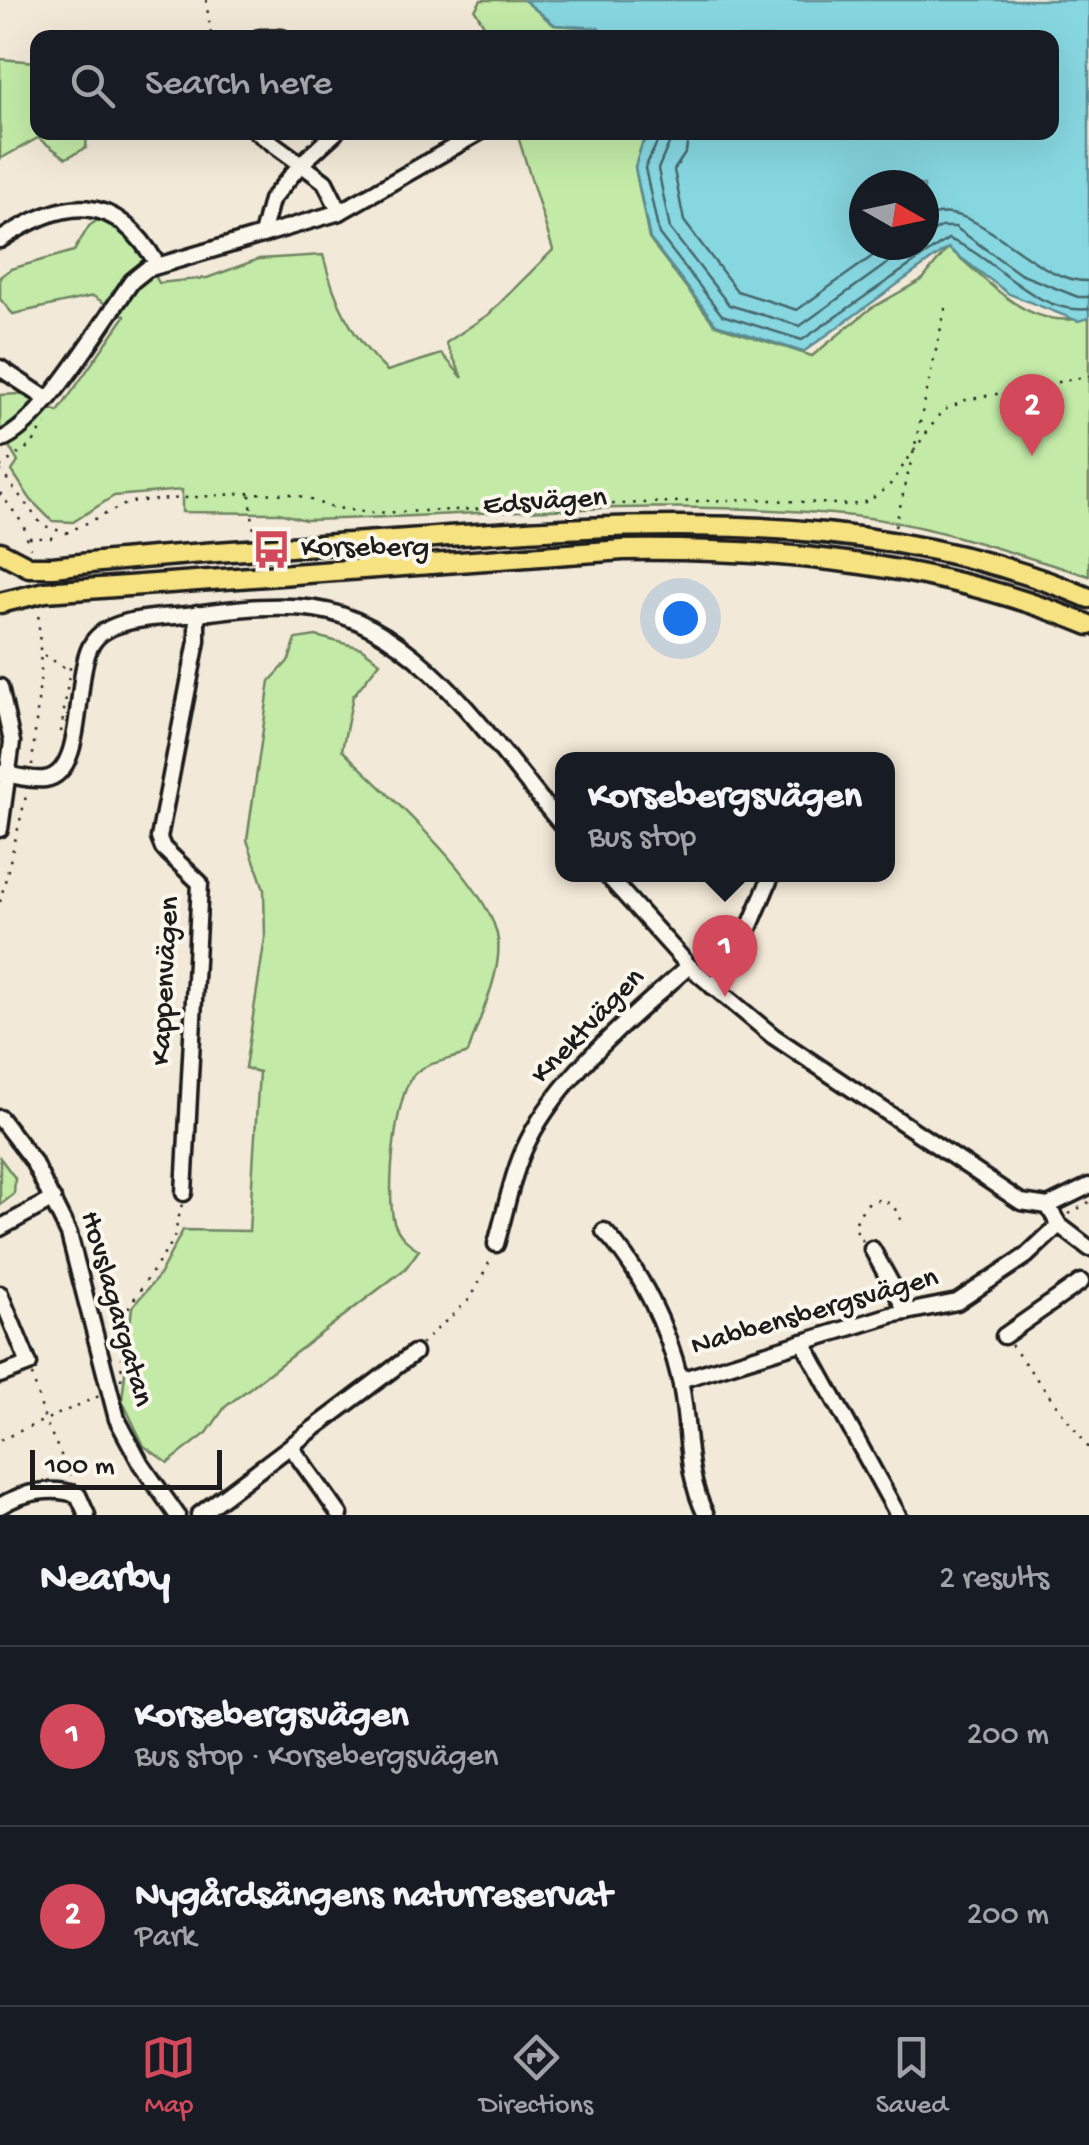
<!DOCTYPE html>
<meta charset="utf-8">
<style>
body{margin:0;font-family:"Gochi Hand",sans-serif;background:#242831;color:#f1f3f6}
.compass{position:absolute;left:849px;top:170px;width:90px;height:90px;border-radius:50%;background:#171b24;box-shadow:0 10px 40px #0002;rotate:99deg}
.scale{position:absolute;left:30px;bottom:25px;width:192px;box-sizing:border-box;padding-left:10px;border:5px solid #1c1c1c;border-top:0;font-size:28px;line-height:35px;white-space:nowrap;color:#1c1c1c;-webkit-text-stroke:8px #fbf7ec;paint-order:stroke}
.you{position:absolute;left:680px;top:618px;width:35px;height:35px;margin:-25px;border:8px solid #fff;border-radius:50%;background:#1a73e8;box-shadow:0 0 0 15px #1a73e833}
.badge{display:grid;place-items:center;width:65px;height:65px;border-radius:50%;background:#d1495b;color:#fff;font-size:32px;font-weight:700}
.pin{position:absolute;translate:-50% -82px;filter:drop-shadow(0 2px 5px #0008)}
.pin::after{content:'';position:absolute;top:52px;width:35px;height:30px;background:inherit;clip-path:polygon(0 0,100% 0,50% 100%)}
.popup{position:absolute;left:555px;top:752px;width:340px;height:130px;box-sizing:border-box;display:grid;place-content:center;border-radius:20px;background:#171b24;filter:drop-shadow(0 2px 8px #0005);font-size:32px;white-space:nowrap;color:#9ea1a6}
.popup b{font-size:38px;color:#f1f3f6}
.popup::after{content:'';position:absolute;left:50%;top:100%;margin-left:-20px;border:20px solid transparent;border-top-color:#171b24}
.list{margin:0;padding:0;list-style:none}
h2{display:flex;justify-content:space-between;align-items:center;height:130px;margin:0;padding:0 40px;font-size:42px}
h2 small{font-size:32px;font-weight:400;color:#9ea1a6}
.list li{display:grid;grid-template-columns:65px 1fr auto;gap:30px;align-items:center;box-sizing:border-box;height:180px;padding:0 40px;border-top:2px solid #363941}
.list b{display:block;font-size:38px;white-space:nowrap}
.list p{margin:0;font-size:32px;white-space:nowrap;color:#9ea1a6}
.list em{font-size:32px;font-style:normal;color:#9ea1a6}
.icon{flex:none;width:55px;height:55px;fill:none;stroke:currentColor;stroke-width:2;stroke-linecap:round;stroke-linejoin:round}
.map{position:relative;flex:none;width:1089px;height:1515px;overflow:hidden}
.search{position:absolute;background:#171b24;box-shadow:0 10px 40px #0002;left:30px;right:30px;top:30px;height:110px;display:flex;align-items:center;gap:25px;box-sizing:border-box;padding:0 35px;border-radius:20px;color:#9ea1a6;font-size:38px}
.sheet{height:490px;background:#171b24}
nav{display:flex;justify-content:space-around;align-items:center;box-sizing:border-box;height:140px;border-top:2px solid #363941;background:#171b24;font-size:28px;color:#9ea1a6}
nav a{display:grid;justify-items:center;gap:5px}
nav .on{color:#d1495b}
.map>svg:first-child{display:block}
.green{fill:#c3eba7;stroke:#708462;stroke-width:2.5}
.water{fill:#87d7e1;stroke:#5c8c92;stroke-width:2.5;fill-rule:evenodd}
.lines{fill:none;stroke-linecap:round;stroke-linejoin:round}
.shore{stroke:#47676b;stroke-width:2.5}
.minor-casing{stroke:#1c1c1c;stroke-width:21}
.major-casing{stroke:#1c1c1c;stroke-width:25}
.path{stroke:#1c1c1c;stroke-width:2.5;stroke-dasharray:2.5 8;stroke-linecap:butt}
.minor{stroke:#fbf7ec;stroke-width:14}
.major{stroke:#f7e281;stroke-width:18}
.labels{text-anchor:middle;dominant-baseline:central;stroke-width:8;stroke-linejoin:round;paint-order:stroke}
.street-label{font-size:30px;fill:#1c1c1c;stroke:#fbf7ec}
.poi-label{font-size:30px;fill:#1c1c1c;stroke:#fbf7ec;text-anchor:start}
</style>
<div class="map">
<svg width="1089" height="1515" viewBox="0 0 1089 1515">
<rect width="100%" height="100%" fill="#f3e9d8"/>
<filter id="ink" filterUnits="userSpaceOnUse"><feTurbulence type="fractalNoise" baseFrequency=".01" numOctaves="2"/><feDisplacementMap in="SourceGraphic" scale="20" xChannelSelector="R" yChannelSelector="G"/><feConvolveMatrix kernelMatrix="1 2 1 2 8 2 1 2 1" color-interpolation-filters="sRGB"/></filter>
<g filter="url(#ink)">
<!-- green -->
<g class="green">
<path d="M481,0h43l30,25 44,3 9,9h-116l-16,-27z"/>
<path d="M0,59l37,3 1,70 49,1 -1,15 -20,10 -28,-20 -38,21z"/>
<path d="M517,133h136l-11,11 -7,23 14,72 66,86 97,31 58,-47 53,-30 25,-31c44,34 80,86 141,68v260c-76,-22 -157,-52 -236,-60 -181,-19 -367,-1 -548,4l-26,-7 -97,-1v-22l-68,6 -41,26 -21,-1 -21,-21 -19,-29 6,-9 -18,-31v-36l20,-1 38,18 67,-96 -32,-20 -80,18 -13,-15v-22l11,-8 63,-18 15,-25 10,-7c32,15 44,33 60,64l48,-5 52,-19 64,-4c12,47 28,82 64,116l55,-17 21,24 -17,-35 43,-29 64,-64z"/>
<path d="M316,636l45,12 19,14 -27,34 -11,54c41,40 150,136 156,190 4,35 -20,79 -30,113 -17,7 -45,9 -56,24 -17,22 -26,117 -18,145 5,14 13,20 25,28l-14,19 -180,138 -18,26 -39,30 -24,-17 -22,-46 10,-93 26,-30 25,-47 66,1 10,-159 -14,-4 20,-130 -1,-49 -17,-49 23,-159 19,-21 7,-21z"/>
<path d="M0,1158l15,20 -1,16 -14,11z"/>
</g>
<!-- water -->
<path class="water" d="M524,0h565v318l-11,3 -69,-27 -61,-46 -145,104 -87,-28 -66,-85 -15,-72 7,-23 11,-11 399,-1v-94l-445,-1 -9,-9 -43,-3zM864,185h60v60h-60z"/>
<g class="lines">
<!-- shore -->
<g class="shore">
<path d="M662,132l-17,36 14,66 63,81 80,25 146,-101c47,16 84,76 141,70"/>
<path d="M674,132l-16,37 12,60 59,76 71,21 113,-81"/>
<path d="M689,132l-3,20 -12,18 10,51 53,70 60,19 91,-65"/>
<path d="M924,219c50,-29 106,64 165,62"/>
<path d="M924,237l17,-10h14l65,47 58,23h11"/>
</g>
<defs>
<g id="minor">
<path d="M259,38h23"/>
<path d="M257,132l44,32 35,-32"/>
<path d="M262,235l9,-35 30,-36 24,18 15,30"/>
<path d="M0,240c65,-43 115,-49 157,24"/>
<path d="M0,368l47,31"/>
<path d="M0,440c42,-15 103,-119 132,-159l15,-12 193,-57 140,-80"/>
<path d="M0,687l12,55 -12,87"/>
<path d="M0,773c14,2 31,8 45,6 43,-6 27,-108 48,-137 17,-25 66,-24 93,-27 42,-5 86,-12 129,-6 104,14 183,142 247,216"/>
<path d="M606,874l83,92 84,70 248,166 27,4 41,-20"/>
<path d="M712,986l27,-34 33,-78"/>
<path d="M0,1118l33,43 36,73 48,185 24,45 36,51"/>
<path d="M184,1193l16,-310 -37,-35 -4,-10 38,-197v-28"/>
<path d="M1048,1206l11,19 30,23"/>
<path d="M0,1228l53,-29"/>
<path d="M604,1231c36,37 64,97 76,149 10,45 4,92 26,135"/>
<path d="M496,1244c10,-34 16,-71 32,-103 34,-68 105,-125 161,-175"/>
<path d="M872,1249l35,63"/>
<path d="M0,1294l29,70 -29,11"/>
<path d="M1004,1336l77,-54"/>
<path d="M803,1342l95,173"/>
<path d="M680,1380l211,-65 66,-13 69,-46 33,-31"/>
<path d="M291,1447l49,68"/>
<path d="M0,1506c23,-14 52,-20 78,-11l9,20"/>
<path d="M199,1515l215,-162"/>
</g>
<g id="major">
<path d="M0,552l29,15h24c113,-13 227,-19 340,-27 233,-17 475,-36 696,58"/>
<path d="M0,603l45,-11 578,-42c158,-2 319,14 466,75"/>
</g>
</defs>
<!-- minor casing -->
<use href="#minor" class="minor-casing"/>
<!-- major casing -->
<use href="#major" class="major-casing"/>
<!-- path -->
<g class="path">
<path d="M206,0l5,34"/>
<path d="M913,454l33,-149"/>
<path d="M0,467l32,-23 13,-20"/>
<path d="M0,470l42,55 24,8 64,-31 120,-9 44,1 36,13 41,6 384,-14 96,6 18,-4 20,-15 53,-75 24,-11 123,-24"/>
<path d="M0,493l23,31 7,24"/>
<path d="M250,495l4,37 4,2"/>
<path d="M895,527l16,-65"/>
<path d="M29,538h22l2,-5"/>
<path d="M44,655l23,14"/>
<path d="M61,732l10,-71"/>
<path d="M32,765l9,-95 -3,-62"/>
<path d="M0,902l27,-110"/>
<path d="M1069,1214l20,-12"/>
<path d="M863,1241c-14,-16 -5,-26 7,-40 18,-5 29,9 33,25"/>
<path d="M421,1344l50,-46 20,-39"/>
<path d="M1011,1345l78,103"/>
<path d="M32,1375l13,45 27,59"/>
<path d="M121,1380l3,-66 49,-73 9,-37"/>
<path d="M0,1440l99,-44"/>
</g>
<!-- minor -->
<use href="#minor" class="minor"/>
<!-- major -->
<use href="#major" class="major"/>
</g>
</g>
<!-- icons -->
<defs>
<symbol id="bus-bare" viewBox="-9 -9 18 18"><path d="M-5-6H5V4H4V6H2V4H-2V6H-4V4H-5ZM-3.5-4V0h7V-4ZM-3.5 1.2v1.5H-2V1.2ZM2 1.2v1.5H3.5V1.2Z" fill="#d1495b" stroke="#fbf7ec" stroke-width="2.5" paint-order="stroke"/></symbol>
</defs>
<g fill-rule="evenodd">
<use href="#bus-bare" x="244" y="522" width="55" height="55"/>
</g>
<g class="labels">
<!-- street labels -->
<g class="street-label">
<text transform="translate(545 503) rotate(-4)">Edsvägen</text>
<text transform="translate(167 981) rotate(-87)">Kappenvägen</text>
<text transform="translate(589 1027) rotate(-46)">Knektvägen</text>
<text transform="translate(115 1309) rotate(74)">Hovslagargatan</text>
<text transform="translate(815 1313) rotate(-16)">Nabbensbergsvägen</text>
</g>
<!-- poi labels -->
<g class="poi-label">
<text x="301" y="549">Korseberg</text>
</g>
</g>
</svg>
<svg class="compass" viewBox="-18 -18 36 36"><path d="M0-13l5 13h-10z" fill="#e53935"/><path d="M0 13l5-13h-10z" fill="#9ea1a6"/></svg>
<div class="scale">100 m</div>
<div class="you"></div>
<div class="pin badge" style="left:725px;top:997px">1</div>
<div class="popup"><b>Korsebergsvägen</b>Bus stop</div>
<div class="pin badge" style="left:1032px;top:456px">2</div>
<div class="search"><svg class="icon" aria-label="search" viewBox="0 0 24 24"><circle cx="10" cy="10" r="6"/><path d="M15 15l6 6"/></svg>Search here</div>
</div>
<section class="sheet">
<h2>Nearby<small>2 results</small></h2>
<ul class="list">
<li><span class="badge">1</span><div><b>Korsebergsvägen</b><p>Bus stop · Korsebergsvägen</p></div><em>200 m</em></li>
<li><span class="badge">2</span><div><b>Nygårdsängens naturreservat</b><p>Park</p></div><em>200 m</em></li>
</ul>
</section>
<nav>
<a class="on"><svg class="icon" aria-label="map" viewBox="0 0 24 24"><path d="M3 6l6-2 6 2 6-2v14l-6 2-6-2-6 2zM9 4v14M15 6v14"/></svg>Map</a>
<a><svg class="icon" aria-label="directions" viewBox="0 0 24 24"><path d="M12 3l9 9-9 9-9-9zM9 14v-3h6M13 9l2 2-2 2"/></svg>Directions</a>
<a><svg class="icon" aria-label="saved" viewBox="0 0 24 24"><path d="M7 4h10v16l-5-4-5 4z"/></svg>Saved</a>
</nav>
